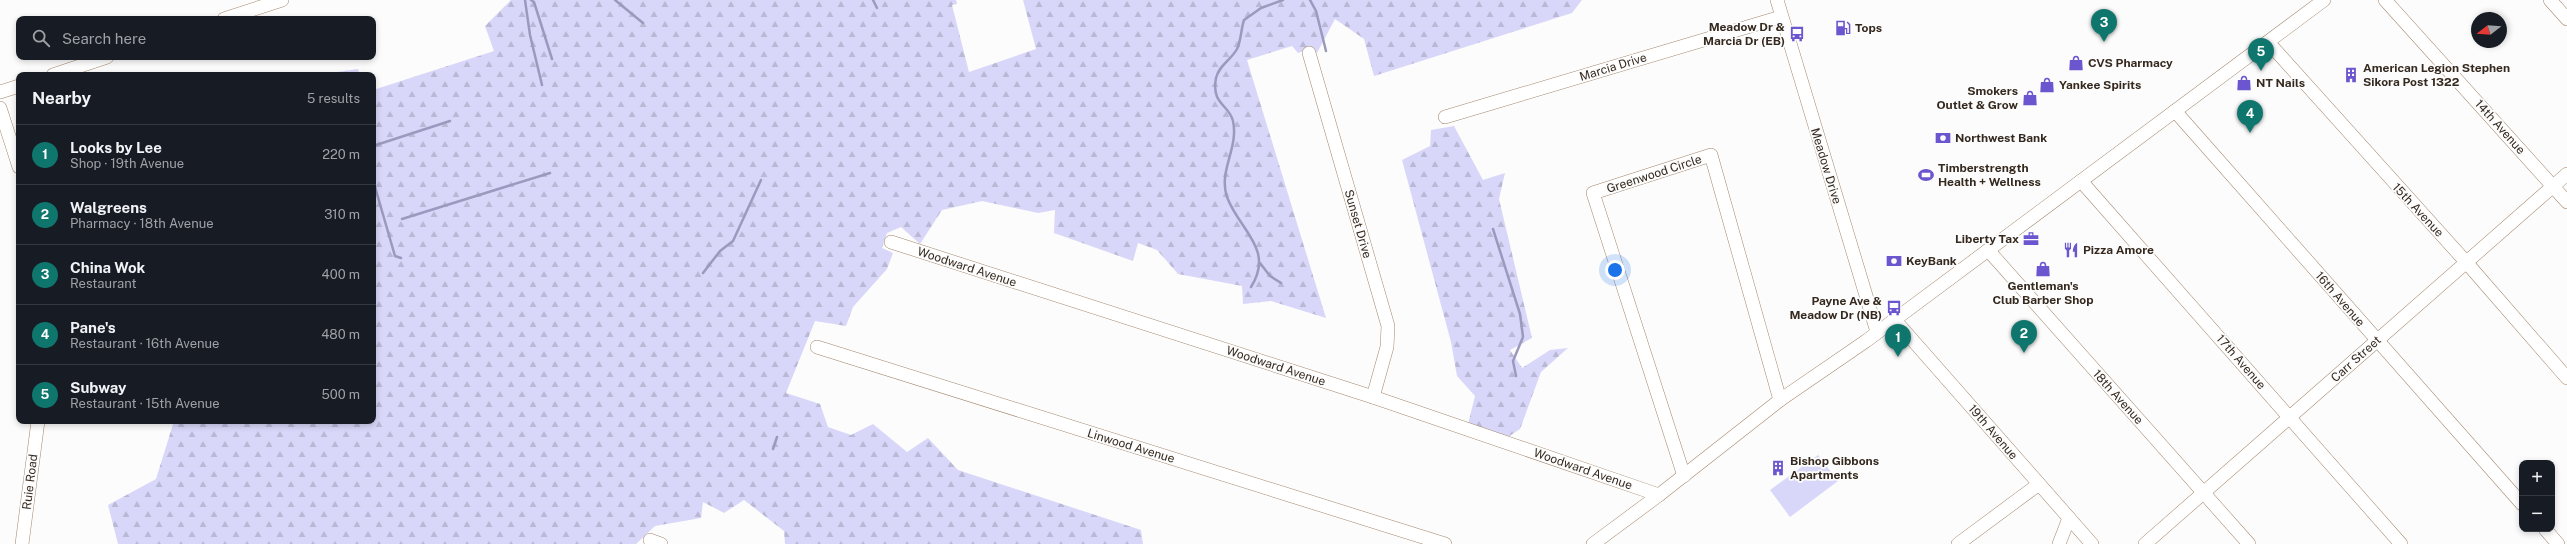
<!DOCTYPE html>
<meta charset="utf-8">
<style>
body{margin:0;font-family:"Public Sans",sans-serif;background:#20242c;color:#f1f3f6}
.controls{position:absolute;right:12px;bottom:12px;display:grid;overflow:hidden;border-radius:8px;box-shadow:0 2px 6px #0003}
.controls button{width:36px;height:36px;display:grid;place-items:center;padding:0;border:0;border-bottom:1px solid #363941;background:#171b24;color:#f1f3f6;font:20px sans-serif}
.compass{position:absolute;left:2471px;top:12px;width:36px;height:36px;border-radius:50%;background:#171b24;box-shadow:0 2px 6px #0003;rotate:253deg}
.you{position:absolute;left:1615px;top:270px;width:14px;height:14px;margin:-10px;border:3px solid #fff;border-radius:50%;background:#1a73e8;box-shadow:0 0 0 6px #1a73e833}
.badge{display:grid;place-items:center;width:26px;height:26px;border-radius:50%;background:#0f766e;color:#fff;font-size:13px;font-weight:700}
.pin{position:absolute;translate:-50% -33px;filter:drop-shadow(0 1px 2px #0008)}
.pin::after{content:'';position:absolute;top:21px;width:14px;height:12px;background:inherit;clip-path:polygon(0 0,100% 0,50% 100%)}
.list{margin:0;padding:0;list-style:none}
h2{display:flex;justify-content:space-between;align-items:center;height:52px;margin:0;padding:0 16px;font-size:17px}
h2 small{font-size:13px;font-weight:400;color:#9ea1a6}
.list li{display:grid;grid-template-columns:26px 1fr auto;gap:12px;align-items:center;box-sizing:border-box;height:60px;padding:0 16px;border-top:1px solid #363941}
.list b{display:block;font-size:15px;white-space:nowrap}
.list p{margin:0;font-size:13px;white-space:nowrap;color:#9ea1a6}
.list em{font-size:13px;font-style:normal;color:#9ea1a6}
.icon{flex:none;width:22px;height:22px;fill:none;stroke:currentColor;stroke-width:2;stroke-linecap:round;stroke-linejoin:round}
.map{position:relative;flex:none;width:2567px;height:544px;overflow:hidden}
.search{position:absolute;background:#171b24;box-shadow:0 2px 6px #0003;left:16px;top:16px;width:360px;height:44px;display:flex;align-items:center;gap:10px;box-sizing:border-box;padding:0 14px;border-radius:8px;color:#9ea1a6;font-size:15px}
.panel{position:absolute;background:#171b24;box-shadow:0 2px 6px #0003;left:16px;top:72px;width:360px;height:352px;border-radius:8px}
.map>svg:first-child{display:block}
.green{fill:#d8d7f9}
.forest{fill:url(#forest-firs)}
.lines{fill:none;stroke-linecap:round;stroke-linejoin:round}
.stream{stroke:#9b99bd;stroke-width:2.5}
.minor-casing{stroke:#a4886f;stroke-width:14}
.minor{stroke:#fff;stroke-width:13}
.labels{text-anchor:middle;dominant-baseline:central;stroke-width:3.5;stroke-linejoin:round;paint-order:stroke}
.poi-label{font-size:12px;font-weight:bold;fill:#35291f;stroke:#fcfcfc;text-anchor:start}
.street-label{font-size:12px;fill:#35291f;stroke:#fcfcfc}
</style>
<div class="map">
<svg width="2567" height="544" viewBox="0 0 2567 544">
<defs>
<pattern id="forest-firs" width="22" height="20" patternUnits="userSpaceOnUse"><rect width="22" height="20" fill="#d8d7f9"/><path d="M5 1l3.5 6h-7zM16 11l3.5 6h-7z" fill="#bab9d5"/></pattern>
</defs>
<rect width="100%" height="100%" fill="#fcfcfc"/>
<!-- green -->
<path class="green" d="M1818,455l20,26 -48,36 -20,-27z"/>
<!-- forest -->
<g class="forest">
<path d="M511,0h445l1,4 -5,1 17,67 67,-23 -13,-49h559l-10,13 -198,63 -10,-37 -29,-20 -18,34 -4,-5 -15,5 -6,-7 -45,14 79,258 -55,-17 -28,3 -1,-18 -64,-12 -21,-24 -19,-7 -5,18 -79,-28 1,-23 -17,3 -56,-12 -40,9 -22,34 -19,-17 -14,6 -5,15 11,5 -6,16 -34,38 -7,19 -31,-5 -29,72 34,11 8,23 23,8 22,-11 34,28 21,-14 30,32 183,60 2,14h-358l-1,-13 -40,-31 -20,13 -21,-11 -2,16 -46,8 -19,18h-518l-10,-39 48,-26 18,-58h199v-331l121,-39 -9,-25z"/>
<path d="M358,69l2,6h-39l2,-1z"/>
<path d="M1454,126l29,54 22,-7 -6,26 33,139 -22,12 12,18 28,-18 18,-2 -27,24 -21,57 -12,8 -40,-13 7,-28 -18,-20 -6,-34 -49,-182 28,-14 1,-16z"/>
</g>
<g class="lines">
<!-- stream -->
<g class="stream">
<path d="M525,0l5,35 12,50"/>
<path d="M531,0l3,2 18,57"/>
<path d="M615,0l28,23"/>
<path d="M873,0l4,8"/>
<path d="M1310,0l6,11 10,40"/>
<path d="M373,146l77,-25"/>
<path d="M373,180l22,76 6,2"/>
<path d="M402,219l148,-46"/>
<path d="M1493,229l27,85 3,23 -10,24 3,15"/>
<path d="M1260,263l10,13 11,7"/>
<path d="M703,273l17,-22 13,-10 28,-61"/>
<path d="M1251,287c24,-38 -12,-57 -24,-90 -9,-26 12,-49 6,-76 -4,-17 -22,-16 -17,-43 3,-13 15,-18 21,-29 4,-8 4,-20 7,-29l17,-12 22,-8"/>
<path d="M773,449l4,-12"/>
</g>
<defs>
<g id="minor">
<path d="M1777,0l100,332"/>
<path d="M2385,0l182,202"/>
<path d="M2550,0l17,19"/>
<path d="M224,19l58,-19"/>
<path d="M2268,42l198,220 101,116"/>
<path d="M1309,53l79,273 -1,21 -14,50"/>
<path d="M53,75l54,-18"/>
<path d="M0,92l19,-6"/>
<path d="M0,108l19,59"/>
<path d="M2175,111l347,393"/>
<path d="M1445,117l336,-100"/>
<path d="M2081,181l320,363"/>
<path d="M891,242l482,155 286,98"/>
<path d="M1988,250l261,294"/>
<path d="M1894,319l198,225"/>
<path d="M817,347l628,197"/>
<path d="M1684,476l-91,-283 118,-38 69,245"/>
<path d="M2545,529l13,15"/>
<path d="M650,540l11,4"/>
<path d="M22,544l16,-123"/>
<path d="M1593,544l66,-49 121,-95 86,-59 458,-341"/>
<path d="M1958,544l81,-60"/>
<path d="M2059,544l10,-26"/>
<path d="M2145,544l422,-370"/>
</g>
</defs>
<!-- minor casing -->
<use href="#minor" class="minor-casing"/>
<!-- minor -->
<use href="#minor" class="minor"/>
</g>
<!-- icons -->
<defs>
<symbol id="fuel-bare" viewBox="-9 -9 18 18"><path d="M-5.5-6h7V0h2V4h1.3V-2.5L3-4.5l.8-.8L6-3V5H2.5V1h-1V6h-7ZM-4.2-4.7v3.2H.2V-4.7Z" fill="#6b56cf" stroke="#fcfcfc" stroke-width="2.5" paint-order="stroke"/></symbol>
<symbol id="bus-bare" viewBox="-9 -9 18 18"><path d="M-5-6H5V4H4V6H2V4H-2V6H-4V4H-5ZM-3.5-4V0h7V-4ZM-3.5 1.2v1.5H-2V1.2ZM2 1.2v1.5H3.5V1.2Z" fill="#6b56cf" stroke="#fcfcfc" stroke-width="2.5" paint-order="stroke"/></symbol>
<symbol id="shop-bare" viewBox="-9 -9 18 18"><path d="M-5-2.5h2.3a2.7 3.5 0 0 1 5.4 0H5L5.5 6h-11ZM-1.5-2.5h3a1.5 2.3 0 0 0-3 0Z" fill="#6b56cf" stroke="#fcfcfc" stroke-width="2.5" paint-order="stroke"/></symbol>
<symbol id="building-bare" viewBox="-9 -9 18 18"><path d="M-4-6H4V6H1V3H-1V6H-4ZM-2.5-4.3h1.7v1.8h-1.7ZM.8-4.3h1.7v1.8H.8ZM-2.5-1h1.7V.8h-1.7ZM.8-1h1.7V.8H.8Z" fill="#6b56cf" stroke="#fcfcfc" stroke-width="2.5" paint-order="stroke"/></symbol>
<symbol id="bank-bare" viewBox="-9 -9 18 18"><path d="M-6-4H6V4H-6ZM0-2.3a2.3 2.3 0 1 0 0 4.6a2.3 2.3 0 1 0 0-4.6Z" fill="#6b56cf" stroke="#fcfcfc" stroke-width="2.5" paint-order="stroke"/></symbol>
<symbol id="stadium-bare" viewBox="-9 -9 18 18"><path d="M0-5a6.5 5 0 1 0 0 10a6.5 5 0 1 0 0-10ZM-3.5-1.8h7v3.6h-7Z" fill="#6b56cf" stroke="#fcfcfc" stroke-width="2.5" paint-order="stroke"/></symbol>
<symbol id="office-bare" viewBox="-9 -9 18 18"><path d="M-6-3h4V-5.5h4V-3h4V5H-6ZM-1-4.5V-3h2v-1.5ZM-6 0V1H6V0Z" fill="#6b56cf" stroke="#fcfcfc" stroke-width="2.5" paint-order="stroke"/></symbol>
<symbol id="restaurant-bare" viewBox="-9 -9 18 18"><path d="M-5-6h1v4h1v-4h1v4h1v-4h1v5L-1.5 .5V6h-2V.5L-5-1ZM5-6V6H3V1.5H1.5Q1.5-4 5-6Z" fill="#6b56cf" stroke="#fcfcfc" stroke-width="2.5" paint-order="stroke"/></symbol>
</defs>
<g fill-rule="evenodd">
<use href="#fuel-bare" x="1832" y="17" width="22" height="22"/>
<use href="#bus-bare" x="1786" y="23" width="22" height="22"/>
<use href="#shop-bare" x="2065" y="52" width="22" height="22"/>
<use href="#building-bare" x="2340" y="64" width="22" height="22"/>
<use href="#shop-bare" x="2233" y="72" width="22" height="22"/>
<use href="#shop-bare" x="2036" y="74" width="22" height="22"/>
<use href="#shop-bare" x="2019" y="87" width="22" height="22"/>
<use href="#bank-bare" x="1932" y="127" width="22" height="22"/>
<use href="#stadium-bare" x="1915" y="164" width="22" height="22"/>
<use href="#office-bare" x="2020" y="228" width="22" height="22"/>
<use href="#restaurant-bare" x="2060" y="239" width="22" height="22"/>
<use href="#bank-bare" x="1883" y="250" width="22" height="22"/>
<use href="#shop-bare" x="2032" y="258" width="22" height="22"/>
<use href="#bus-bare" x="1883" y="297" width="22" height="22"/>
<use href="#building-bare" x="1767" y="457" width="22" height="22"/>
</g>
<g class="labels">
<!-- poi labels -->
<g class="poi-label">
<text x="1785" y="27" text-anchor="end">Meadow Dr &amp;<tspan x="1785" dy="14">Marcia Dr (EB)</tspan></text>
<text x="1855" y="28">Tops</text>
<text x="2088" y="63">CVS Pharmacy</text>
<text x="2363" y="68">American Legion Stephen<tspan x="2363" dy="14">Sikora Post 1322</tspan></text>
<text x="2256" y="83">NT Nails</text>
<text x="2059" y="85">Yankee Spirits</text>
<text x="2018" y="91" text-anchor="end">Smokers<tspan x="2018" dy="14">Outlet &amp; Grow</tspan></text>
<text x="1955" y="138">Northwest Bank</text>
<text x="1938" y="168">Timberstrength<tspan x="1938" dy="14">Health + Wellness</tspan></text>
<text x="2019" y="239" text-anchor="end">Liberty Tax</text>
<text x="2083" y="250">Pizza Amore</text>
<text x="1906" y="261">KeyBank</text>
<text x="2043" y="286" text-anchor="middle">Gentleman's<tspan x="2043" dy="14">Club Barber Shop</tspan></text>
<text x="1882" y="301" text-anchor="end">Payne Ave &amp;<tspan x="1882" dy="14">Meadow Dr (NB)</tspan></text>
<text x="1790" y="461">Bishop Gibbons<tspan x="1790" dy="14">Apartments</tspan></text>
</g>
<!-- street labels -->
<g class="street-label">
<text transform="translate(1613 67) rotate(-17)">Marcia Drive</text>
<text transform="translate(2500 127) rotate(48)">14th Avenue</text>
<text transform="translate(1826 166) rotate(73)">Meadow Drive</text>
<text transform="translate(1654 174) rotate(-18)">Greenwood Circle</text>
<text transform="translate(2418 210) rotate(47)">15th Avenue</text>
<text transform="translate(1358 224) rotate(74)">Sunset Drive</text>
<text transform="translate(967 267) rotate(18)">Woodward Avenue</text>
<text transform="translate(2340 299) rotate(49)">16th Avenue</text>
<text transform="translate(2356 359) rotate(-42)">Carr Street</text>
<text transform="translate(2241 362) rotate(49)">17th Avenue</text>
<text transform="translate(1276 366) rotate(18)">Woodward Avenue</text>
<text transform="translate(2118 397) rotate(48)">18th Avenue</text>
<text transform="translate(1993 432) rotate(49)">19th Avenue</text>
<text transform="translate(1131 446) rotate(17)">Linwood Avenue</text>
<text transform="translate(1583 469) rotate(19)">Woodward Avenue</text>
<text transform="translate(30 482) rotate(-83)">Ruie Road</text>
</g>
</g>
</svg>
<div class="controls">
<button>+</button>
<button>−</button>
</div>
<svg class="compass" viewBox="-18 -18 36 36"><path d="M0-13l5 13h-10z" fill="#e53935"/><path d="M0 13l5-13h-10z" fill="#9ea1a6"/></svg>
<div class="you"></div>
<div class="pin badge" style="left:1898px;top:357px">1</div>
<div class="pin badge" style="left:2024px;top:353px">2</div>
<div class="pin badge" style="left:2104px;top:42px">3</div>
<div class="pin badge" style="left:2250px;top:133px">4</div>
<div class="pin badge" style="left:2261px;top:71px">5</div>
<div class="search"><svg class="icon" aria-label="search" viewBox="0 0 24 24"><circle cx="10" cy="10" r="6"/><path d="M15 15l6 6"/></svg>Search here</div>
<section class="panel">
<h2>Nearby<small>5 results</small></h2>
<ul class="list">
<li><span class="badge">1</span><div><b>Looks by Lee</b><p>Shop · 19th Avenue</p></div><em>220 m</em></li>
<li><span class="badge">2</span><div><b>Walgreens</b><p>Pharmacy · 18th Avenue</p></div><em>310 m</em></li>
<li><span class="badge">3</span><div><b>China Wok</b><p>Restaurant</p></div><em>400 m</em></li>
<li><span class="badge">4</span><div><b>Pane's</b><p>Restaurant · 16th Avenue</p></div><em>480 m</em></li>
<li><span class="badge">5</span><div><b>Subway</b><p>Restaurant · 15th Avenue</p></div><em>500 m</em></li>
</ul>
</section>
</div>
